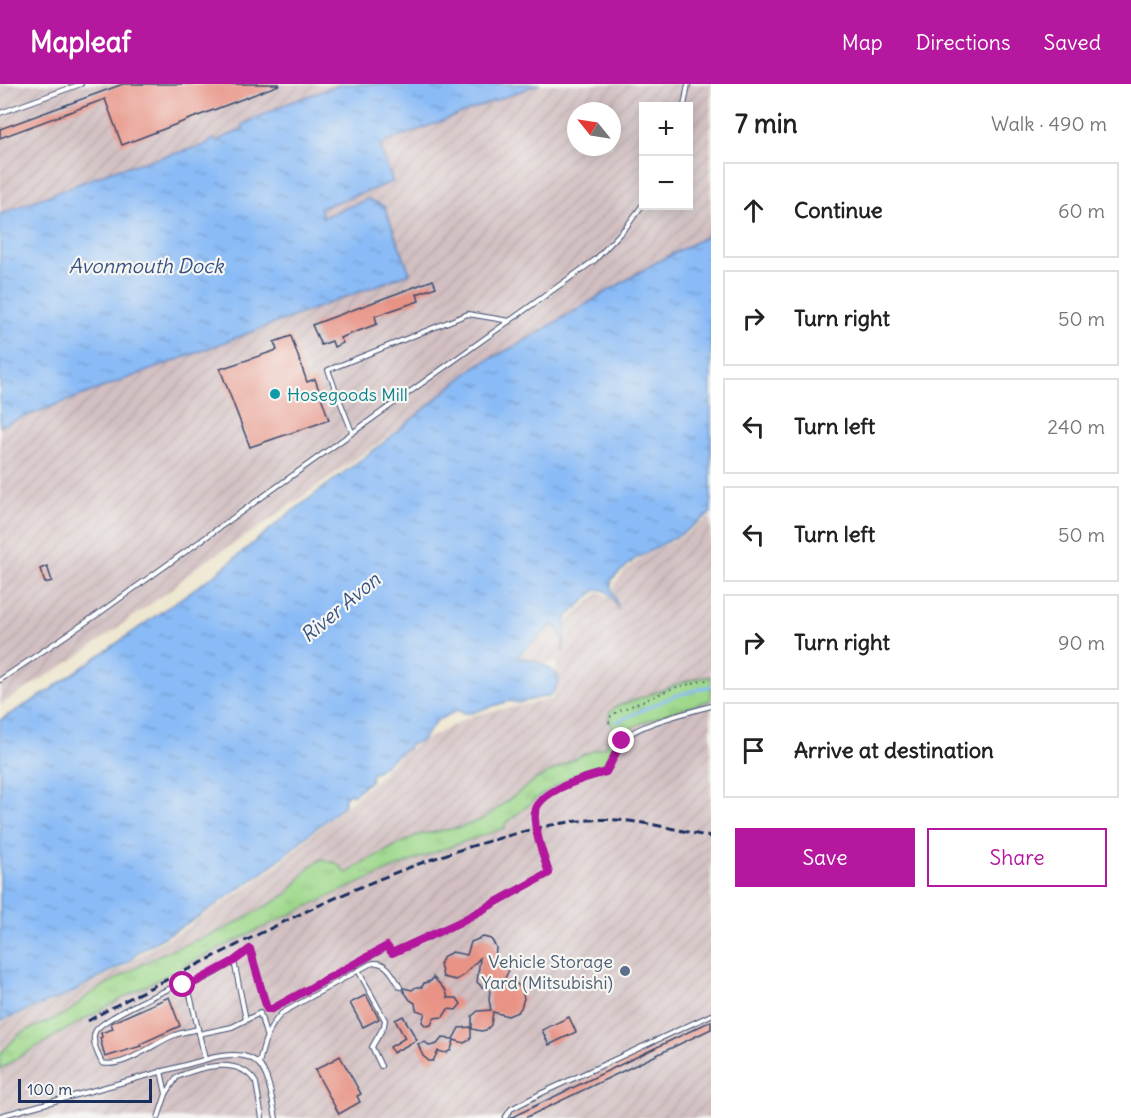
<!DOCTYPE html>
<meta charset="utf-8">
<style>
body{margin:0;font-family:Delius,sans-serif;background:#f6f6f6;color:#222}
.controls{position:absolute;right:18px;top:18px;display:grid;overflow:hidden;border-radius:0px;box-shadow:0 3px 15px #0003}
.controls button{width:54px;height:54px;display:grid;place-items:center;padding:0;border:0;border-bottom:2px solid #e0e0e0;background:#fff;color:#222;font:30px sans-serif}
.compass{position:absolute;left:567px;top:18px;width:54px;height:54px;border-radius:50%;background:#fff;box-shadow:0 3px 15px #0003;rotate:300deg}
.scale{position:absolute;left:18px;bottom:15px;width:134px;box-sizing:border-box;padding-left:6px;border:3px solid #1b2f5e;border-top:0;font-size:16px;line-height:21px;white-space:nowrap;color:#1b2f5e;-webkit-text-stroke:4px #f6f6f2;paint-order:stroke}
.stop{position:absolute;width:18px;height:18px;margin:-14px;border:4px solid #b5179e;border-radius:50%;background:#fff}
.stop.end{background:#b5179e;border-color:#fff;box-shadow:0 2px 6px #0008}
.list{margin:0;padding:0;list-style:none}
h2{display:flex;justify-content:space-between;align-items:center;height:78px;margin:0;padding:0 24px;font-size:26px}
h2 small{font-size:20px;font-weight:400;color:#767676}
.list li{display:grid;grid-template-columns:39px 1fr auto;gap:18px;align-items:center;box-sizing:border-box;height:96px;margin:0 12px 12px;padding:0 12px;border:2px solid #e0e0e0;border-radius:0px}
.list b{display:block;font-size:22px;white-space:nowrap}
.list em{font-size:20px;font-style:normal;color:#767676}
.actions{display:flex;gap:12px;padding:18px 24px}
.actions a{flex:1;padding:14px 0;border:2px solid #b5179e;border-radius:0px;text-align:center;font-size:21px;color:#b5179e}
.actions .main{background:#b5179e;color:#fff}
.icon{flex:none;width:33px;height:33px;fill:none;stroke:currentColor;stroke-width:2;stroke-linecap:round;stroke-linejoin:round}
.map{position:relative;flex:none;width:711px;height:1034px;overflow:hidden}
header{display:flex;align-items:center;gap:36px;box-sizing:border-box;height:84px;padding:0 30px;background:#b5179e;color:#fff}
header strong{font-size:28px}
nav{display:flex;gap:33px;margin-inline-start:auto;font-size:21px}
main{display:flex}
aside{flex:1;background:#fff}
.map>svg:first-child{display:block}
.industrial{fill:url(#industrial-furrows);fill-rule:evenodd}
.grass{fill:url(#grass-tufts);stroke:#5c8474;stroke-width:1.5}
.water{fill:url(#water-ripples);stroke:#5275aa;stroke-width:1.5}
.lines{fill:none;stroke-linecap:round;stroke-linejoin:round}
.stream{stroke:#8abbf6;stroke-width:3}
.building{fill:#e89385}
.lane-casing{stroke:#3b4b6f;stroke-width:6}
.path{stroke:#3b4b6f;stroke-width:1.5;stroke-dasharray:1.5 4.5;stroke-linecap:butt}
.lane{stroke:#fff;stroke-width:4}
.rail{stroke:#1b2f5e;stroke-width:3;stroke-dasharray:9 4.5;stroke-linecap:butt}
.route{stroke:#b5179e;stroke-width:8}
.culture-dot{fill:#0f9aa8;stroke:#f6f6f2;stroke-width:2}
.service-dot{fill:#5c6f8a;stroke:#f6f6f2;stroke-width:2}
.labels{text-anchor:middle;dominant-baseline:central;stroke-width:4.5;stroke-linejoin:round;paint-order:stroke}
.culture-label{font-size:18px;fill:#0d838f;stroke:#f6f6f2;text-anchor:start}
.service-label{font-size:18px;fill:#4e5e75;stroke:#f6f6f2;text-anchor:end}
.water-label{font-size:20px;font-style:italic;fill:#375284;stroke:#f6f6f2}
</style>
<header>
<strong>Mapleaf</strong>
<nav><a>Map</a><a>Directions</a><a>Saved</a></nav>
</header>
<main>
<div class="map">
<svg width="711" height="1034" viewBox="0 0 711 1034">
<defs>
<pattern id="industrial-furrows" width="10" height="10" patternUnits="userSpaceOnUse" patternTransform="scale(1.5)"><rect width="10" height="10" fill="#d2bfc1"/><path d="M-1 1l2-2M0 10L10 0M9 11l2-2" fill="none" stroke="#b4a4a8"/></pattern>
<pattern id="grass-tufts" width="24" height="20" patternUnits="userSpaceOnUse" patternTransform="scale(1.5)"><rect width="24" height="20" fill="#9ed88b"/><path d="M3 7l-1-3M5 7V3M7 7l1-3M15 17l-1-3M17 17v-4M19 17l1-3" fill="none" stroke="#88ba7a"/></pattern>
<pattern id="water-ripples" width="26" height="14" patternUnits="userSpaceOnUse" patternTransform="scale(1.5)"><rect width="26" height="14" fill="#8abbf6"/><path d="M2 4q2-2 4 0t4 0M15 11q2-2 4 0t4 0" fill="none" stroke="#7098ca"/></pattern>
</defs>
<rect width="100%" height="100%" fill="#f6f6f2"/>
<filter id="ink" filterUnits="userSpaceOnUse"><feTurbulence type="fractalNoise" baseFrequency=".0167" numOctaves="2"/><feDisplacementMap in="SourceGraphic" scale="12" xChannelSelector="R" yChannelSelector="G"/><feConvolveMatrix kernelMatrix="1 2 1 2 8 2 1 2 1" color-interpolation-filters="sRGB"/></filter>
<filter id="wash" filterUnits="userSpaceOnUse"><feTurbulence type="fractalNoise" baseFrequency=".008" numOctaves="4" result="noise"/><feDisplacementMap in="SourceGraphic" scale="24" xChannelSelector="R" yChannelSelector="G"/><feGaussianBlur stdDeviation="1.35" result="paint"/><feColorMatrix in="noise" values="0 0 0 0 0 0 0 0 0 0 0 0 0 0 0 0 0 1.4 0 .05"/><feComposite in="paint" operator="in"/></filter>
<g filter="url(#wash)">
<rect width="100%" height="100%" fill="#eee7d0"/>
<!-- industrial -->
<g class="industrial">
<path d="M0,0h711v173l-221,107 -232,164 -60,38 -28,24 -93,67 -77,48zM644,22h44v100h-44zM576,27h36v36h-36z"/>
<path d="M711,432v602h-711v-95l70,-28 62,-32 -1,-3 55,-32 61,-40 28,-21 109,-94 -1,-2 16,-14 -1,-3 75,-39 80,-16 4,-35 -34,-5 -1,-3 42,-42 6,5 29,-27 15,8v-14l10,-14 20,-16 42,-22z"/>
</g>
<!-- grass -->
<path class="grass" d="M711,592v24c-22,7 -83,22 -95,41 -5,7 -8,18 -10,26l-35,9 -34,22 -33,27 1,3c-90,28 -175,67 -260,108 -85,41 -165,83 -245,133v-15l19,-20 48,-21 24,-20 68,-38 66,-26 63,-35 22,-28 12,-7 16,5 5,6 4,3 15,-10 55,-28 44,-8 22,-8 52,-39 47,-25 22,-8 5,-8 3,-13 -3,-7 1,-7 5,-5 75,-27z"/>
<!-- water -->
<g class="water">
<path d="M342,0h197l-155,59 -3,6 12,33 -73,26 3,9 45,-18 16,7 26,67 -410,153v-212l114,-44 88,-24 12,-7 2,2 27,-12 -1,-4 41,-20z"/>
<path d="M711,150v279l-28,20 -48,26 -23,20 -1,7 8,24c-6,-10 -10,-23 -23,-20l-30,28 -3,34v-11l-4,-12 -7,-4 -33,30 1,3c14,1 28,7 38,18l1,5 -8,14 -33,8 -9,-2 -38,12h-9l-3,-3 -22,10 -16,21 -12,4 -1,4 -4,1 -33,25v5l-18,15 -3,-2 -5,4 -1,8 -80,67 -66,45 -63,37 -5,7 -63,34 -67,26v-301l44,-26 173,-121 69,-57 97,-73 93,-77 43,-22 134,-80z"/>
</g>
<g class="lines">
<!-- stream -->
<path class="stream" d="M616,638l58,-26 37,-10"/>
</g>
<g id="blocks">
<!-- building -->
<g class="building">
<path d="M123,0h156v1l-157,60 -17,-46 -105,39v-9z"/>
<path d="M433,196l3,7 -19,7 2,7 -44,15 2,8 -37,14 3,5 -9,4 -2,-6 -11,4 -9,-20z"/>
<path d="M291,252l16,46 8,-3 14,41 -79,27 -30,-78 57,-19 -3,-8z"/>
<path d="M47,482l5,15 -7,2 -5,-14z"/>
<path d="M483,853l8,2 5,8 -1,15h8l5,4 1,4 -5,10 13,4 4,4 3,10 -3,10 -3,4 -10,4 -15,-4 -2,13 -5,5 -5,1 -9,-2v-13l6,-5 13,-1 -2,-10 1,-11 -8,-2 -5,-5 3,-24 -17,18 -7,4 -13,-3 -3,-13 4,-8 8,-4 15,3 4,-13z"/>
<path d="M433,893l13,14 2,7h9l4,6 -5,6 -8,-1 -5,8 -9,1 -3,7 -5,1 -4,-4 3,-9 -9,-3 -1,-7 -5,-3 -7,-10 1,-2 8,2 4,-3h6l2,-4 7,-2z"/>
<path d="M366,911l13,24 -16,8 -13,-24z"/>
<path d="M169,913l11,29 -40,18 1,2 -36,11 -5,-19 2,-1 -1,-4 12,-4 -2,-6z"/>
<path d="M403,932l14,24 -24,13 -3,-6 15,-9 -10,-18z"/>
<path d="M569,933l7,15 -27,13 -7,-15z"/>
<path d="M711,937v8l-186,89h-15z"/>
<path d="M471,943v10l-3,4 -4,2 -10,-3 -3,10 -5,3 -8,-2 -5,10h-4l-6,-5 -5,-12 7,-2 5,4 7,-2 5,-6 11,1 6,-11z"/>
<path d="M340,972l21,38 -4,2 3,6 -21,12 -24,-44z"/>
</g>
</g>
</g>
<g filter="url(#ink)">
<use href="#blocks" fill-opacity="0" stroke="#3b4b6f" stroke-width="1.5"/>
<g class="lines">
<defs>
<g id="lane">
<path d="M684,22l4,-22"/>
<path d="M0,29l81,-29"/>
<path d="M352,348l-24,-62 140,-56 42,7"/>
<path d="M0,596l98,-66 497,-354 32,-34 17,-23"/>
<path d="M358,886l27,50 -1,6 -12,21 9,19"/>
<path d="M188,902l17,73"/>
<path d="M246,936l14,-7 6,22"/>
<path d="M198,945c-7,2 -16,3 -23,6 -20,7 -51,34 -73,28 -4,-8 -11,-22 -7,-31 5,-12 62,-38 76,-44 6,-2 13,-1 18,-3 21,-7 43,-22 61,-36l17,60h5l115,-62 5,6 66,-30 91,-50c-5,-15 -16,-45 -14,-60 3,-23 52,-36 71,-41 8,-10 9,-24 18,-33 14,-15 66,-27 87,-33"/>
<path d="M199,950l33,-7 14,-7 -12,-59"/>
<path d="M259,980c4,-19 9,-37 23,-51l88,-49c16,-5 23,11 30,23"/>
<path d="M166,1010l11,-17c23,-10 63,-22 79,6l6,35"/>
<path d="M0,1032l211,-58c56,-13 56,17 65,60"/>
<path d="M158,1034l8,-24 -5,-23"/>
<path d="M505,1034l6,-9 31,-16 169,-78"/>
</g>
</defs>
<!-- lane casing -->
<use href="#lane" class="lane-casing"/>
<!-- path -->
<path class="path" d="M609,639l2,-7 8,-5 55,-23 37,-9"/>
<!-- lane -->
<use href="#lane" class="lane"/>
<!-- rail -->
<path class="rail" d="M88,937c44,-26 92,-47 137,-70 87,-44 174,-85 268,-111 32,-9 63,-18 97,-20 41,-3 82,9 121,17"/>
</g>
</g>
<g class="lines" filter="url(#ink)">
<!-- route -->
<path class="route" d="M183,901l5,1 46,-25 16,-12 17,60h5l115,-63 5,7 66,-30 91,-50c-5,-15 -16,-45 -14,-60 3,-23 52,-36 71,-41l16,-31"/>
</g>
<!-- markers -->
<circle class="culture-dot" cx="275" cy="310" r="6"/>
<circle class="service-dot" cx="625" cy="887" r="6"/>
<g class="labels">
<!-- culture labels -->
<g class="culture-label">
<text x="287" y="310">Hosegoods Mill</text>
</g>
<!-- service labels -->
<g class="service-label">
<text x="613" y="877">Vehicle Storage<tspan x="613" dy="21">Yard (Mitsubishi)</tspan></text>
</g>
<!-- water labels -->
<g class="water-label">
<text x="146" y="181">Avonmouth Dock</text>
<text transform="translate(340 523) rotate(-40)">River Avon</text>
</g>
</g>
</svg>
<div class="controls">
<button>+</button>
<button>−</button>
</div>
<svg class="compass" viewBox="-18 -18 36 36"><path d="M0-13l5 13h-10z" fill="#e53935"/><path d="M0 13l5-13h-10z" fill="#767676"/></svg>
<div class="scale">100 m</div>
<div class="stop" style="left:183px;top:901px"></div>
<div class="stop end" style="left:622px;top:657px"></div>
</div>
<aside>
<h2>7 min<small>Walk · 490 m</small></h2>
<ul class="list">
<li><svg class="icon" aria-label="ahead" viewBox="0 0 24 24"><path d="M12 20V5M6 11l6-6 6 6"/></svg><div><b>Continue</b></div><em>60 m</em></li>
<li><svg class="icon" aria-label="right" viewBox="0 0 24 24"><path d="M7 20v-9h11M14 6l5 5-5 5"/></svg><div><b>Turn right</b></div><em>50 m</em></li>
<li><svg class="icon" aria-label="left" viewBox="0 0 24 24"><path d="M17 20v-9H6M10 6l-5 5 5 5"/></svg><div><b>Turn left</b></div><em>240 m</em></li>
<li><svg class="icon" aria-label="left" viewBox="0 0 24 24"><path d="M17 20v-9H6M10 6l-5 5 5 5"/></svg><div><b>Turn left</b></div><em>50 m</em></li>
<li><svg class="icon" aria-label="right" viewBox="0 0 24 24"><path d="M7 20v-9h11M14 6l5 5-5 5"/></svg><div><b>Turn right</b></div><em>90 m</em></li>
<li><svg class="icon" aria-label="arrive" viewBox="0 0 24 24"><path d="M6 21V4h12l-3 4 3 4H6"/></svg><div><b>Arrive at destination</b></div></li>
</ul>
<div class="actions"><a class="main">Save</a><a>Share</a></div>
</aside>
</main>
